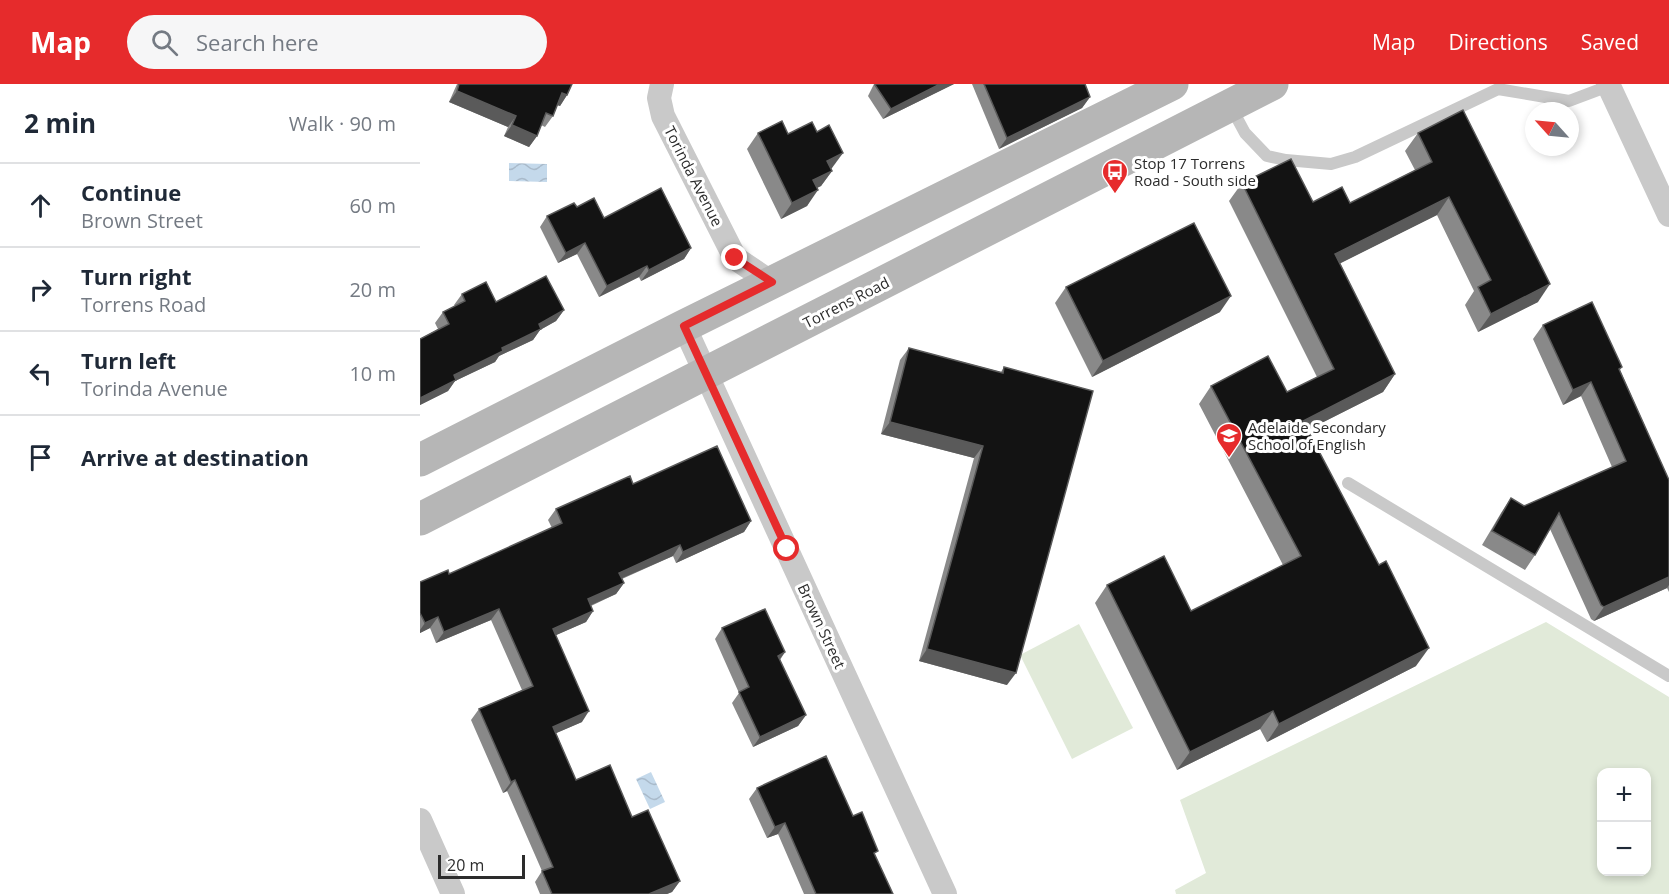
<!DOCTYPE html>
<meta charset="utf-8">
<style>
body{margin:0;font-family:"Open Sans",sans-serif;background:#f6f6f7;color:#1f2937}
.controls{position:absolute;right:18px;bottom:18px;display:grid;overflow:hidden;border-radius:12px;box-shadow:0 3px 9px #0003}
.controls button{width:54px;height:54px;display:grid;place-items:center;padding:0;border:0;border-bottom:2px solid #e0e1e3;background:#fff;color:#1f2937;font:30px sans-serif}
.compass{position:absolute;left:1105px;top:18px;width:54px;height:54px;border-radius:50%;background:#fff;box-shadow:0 3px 9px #0003;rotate:297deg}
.scale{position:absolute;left:18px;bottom:15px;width:87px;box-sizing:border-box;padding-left:6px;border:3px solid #2c2c2c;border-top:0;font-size:16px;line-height:21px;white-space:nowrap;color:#2c2c2c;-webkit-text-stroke:4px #fff;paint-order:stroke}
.stop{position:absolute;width:18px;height:18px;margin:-14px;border:4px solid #e62b2c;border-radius:50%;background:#fff}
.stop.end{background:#e62b2c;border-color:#fff;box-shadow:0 2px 6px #0008}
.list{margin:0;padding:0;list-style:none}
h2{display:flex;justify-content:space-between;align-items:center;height:78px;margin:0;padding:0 24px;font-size:26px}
h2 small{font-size:20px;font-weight:400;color:#747a83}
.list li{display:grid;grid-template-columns:39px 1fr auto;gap:18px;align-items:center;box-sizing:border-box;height:84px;padding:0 24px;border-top:2px solid #e0e1e3}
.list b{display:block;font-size:22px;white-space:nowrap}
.list p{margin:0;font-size:20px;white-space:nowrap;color:#747a83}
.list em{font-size:20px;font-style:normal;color:#747a83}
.icon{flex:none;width:33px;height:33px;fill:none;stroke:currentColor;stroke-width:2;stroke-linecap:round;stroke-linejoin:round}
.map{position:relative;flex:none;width:1249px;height:810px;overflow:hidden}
header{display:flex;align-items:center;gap:36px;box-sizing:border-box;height:84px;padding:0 30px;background:#e62b2c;color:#fff}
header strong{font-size:28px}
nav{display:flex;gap:33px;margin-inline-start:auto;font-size:21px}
.search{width:420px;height:54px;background:#f6f6f7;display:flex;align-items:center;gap:15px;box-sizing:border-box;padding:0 21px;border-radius:33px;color:#747a83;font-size:22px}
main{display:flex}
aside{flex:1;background:#fff}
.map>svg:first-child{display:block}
.pitch{fill:#e1ead9;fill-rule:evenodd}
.water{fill:url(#water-waves)}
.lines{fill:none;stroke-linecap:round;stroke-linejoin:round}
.lane{stroke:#c9c9c9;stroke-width:12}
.street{stroke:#c9c9c9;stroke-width:24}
.secondary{stroke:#b6b6b6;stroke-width:33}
.wall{fill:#898989}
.shaded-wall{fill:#5a5a5a}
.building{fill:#131313;stroke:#5a5a5a;stroke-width:1.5}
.route{stroke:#e62b2c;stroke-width:8}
.labels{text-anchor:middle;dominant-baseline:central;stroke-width:6;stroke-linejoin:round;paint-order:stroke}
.poi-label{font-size:15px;fill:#2c2c2c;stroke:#fff;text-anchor:start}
.street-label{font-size:15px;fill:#2c2c2c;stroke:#fff}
</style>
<header>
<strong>Map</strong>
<div class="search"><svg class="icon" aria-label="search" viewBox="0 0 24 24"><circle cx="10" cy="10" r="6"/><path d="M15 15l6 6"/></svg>Search here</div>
<nav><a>Map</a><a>Directions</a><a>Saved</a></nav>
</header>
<main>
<aside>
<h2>2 min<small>Walk · 90 m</small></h2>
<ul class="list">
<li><svg class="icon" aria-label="ahead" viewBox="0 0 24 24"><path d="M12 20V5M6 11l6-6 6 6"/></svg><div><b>Continue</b><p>Brown Street</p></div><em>60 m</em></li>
<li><svg class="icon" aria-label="right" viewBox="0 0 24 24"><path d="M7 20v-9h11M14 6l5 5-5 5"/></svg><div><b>Turn right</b><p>Torrens Road</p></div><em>20 m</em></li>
<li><svg class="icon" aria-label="left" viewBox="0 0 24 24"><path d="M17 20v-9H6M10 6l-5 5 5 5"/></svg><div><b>Turn left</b><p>Torinda Avenue</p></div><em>10 m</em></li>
<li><svg class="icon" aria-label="arrive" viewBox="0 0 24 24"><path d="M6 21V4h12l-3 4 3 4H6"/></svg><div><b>Arrive at destination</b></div></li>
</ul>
</aside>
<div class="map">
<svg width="1249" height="810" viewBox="0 0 1249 810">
<defs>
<pattern id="water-waves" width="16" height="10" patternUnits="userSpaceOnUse" patternTransform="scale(1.5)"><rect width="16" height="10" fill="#c4d9eb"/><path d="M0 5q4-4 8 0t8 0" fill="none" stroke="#a9baca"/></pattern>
</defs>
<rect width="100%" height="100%" fill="#fff"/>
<!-- pitch -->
<g class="pitch">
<path d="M1126,538l123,75v197h-493l-1,-4 31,-17 -26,-73zM1182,688h44v100h-44z"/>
<path d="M659,540l54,104 -61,31 -52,-104z"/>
</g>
<!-- water -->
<g class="water">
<path d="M89,79l38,1v18l-38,-1z"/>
<path d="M231,688l14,30 -15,7 -14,-30z"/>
</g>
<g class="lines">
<!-- lane -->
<g class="lane">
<path d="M811,23l14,26 22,23 19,4 45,4 24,-7 143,-68 71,12 40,-15"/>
<path d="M928,399l321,193"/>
</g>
<!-- street -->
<g class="street">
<path d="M242,0l-3,14 4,18 72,142 37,25"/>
<path d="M1188,0l61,131"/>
<path d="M264,242l261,568"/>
<path d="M0,736l33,74"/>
</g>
<!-- secondary -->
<g class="secondary">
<path d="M0,376l264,-134 488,-242"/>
<path d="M0,435l852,-435"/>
</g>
</g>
<!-- wall -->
<g class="wall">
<path d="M37,0h115l-5,11 -7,11 -3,-1 -4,11 -8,11 -4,-2 -4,11 -8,11 -25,-11 4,-9 -59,-25z"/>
<path d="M454,0h80l-71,35 -15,-23z"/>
<path d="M552,0h113l5,13 -8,11 -83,41z"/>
<path d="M338,49l30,1 44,34 -1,1 1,2 -11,15 -4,2 -10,18 -26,13 -34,-70z"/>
<path d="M998,49l120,169 -60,30 -13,-27 9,-14 -37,-76 -97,48 55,111 -12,18 -76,38 109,236 -149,76 -7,-13 -83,41 -82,-167 12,-18 84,26 92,-46 -84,-161 12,-18 76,6 30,-15 -88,-176 13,-18 71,19 37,1 65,-33 -10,-19z"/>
<path d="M157,123l27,11 87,30 -7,11 -43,22 -2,-4 -40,20 -22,-43 -19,9 -18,-36 7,-11z"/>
<path d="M646,203l154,25 -128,65 -37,-74z"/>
<path d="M42,210l34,8 68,8 -8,11 -16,9 -7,10 -34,16 -4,6 -40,19 -7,10 -28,14v-66l18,-10 -3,-6 8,-11 12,-6 -1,-1z"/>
<path d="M1123,241l79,42 -2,3 49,110v112l-2,-4 -73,33 -3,-2 -41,-90 -15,26 -10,15 -43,-25 19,-32 10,-15 13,8 88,-39 -31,-71 -18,9 -30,-66z"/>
<path d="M489,264l92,24 3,-5 3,318 -88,-24 55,-203 -93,-24 19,-74z"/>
<path d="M213,400l118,37 -7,11 -68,31 -3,-7 -51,23 2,4 -8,11 -25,12 2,5 -7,11 -30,13 26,87 -26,11 20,47 56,37 48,64 -8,11 -5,2h-127l-5,-12 7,-11 -35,-80 -4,2 -32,-73 8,-11 43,-19 -31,-70 -55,23 -6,-15 -10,5v-51l29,-8 103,-46 -4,-8 8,-11z"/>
<path d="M302,544l63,24 -5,8 26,55 -8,11 -45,21 -21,-44 7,-10 -24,-54z"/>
<path d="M337,704l96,28 22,39 18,39h-89l-26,-60 -11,4 -18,-39z"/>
</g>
<!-- shaded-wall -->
<g class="shaded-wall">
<path d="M520,0h14l-71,35 8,-10z"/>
<path d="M37,7l59,25 -8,11 -59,-25z"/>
<path d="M142,9l5,2 -7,11 -5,-2z"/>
<path d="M670,13l-8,11 -83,41 8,-11z"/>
<path d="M92,41l25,11 -8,11 -25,-11z"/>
<path d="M423,69l-11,15 -16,9 11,-16z"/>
<path d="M412,87l-11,15 -19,9 11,-15z"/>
<path d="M398,106l-11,16 -26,13 11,-16z"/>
<path d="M1029,113l-12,18 -114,57 12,-18z"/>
<path d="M165,159l-8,11 -19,9 8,-10z"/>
<path d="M271,164l-7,11 -43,22 8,-11z"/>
<path d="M227,182l-8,11 -40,20 8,-11z"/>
<path d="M1130,200l-12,18 -60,30 13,-18z"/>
<path d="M811,212l-11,16 -128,65 11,-16z"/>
<path d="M144,226l-8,11 -16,9 -7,10 -34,16 -4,6 -40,19 -7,10 -28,14v-7l34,-23 48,-27 37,-24z"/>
<path d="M975,290l-12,18 -93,47 13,-18z"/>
<path d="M1171,298l-10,14 -18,9 10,-15z"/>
<path d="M470,338l93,24 -9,12 -93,-24z"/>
<path d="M331,437l-7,11 -68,31 7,-11z"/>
<path d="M260,461l-7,11 -62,27 8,-10z"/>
<path d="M1249,493v8l-2,3 -73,33 10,-14z"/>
<path d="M204,499l-8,11 -36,16 8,-11z"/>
<path d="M79,525l-8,11 -55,23 8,-11z"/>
<path d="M173,527l-7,11 -41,18 8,-11z"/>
<path d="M18,533l-8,11 -10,5v-3l5,-7z"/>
<path d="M1009,564l-13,18 -149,76 12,-18z"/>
<path d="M507,565l89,24 -9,12 -88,-24z"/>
<path d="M365,568l-8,11 1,-7z"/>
<path d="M169,627l-7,11 -37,16 8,-11z"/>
<path d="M853,627l-13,18 -83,41 13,-18z"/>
<path d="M386,631l-8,11 -45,21 7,-10z"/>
<path d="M95,696l-8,11 -4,2 8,-11z"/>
<path d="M365,739l-7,11 -11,4 8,-11z"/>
<path d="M260,797l-8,11 -5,2h-18z"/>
</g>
<!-- building -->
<g class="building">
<path d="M39,0h113l-5,11 -5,-2 -9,23 -7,-3 -9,23 -25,-11 4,-9 -59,-25z"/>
<path d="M456,0h64l-49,25 -16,-24z"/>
<path d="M564,0h101l5,13 -83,41z"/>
<path d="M1043,26l87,174 -59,30 -13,-27 13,-7 -42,-83 -114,57 60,120 -92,47 76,144 7,-4 43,87 -150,76 -6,-13 -83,41 -83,-167 57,-29 27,55 110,-55 -90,-170 57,-30 19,36 47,-23 -92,-186 49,-24 22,43 29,-15 8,16 82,-41 -14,-29z"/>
<path d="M362,37l6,13 24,-12 5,10 12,-7 14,28 -16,8 5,10 -19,9 5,10 -26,13 -34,-70z"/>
<path d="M241,104l30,60 -42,22 -2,-4 -40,20 -22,-43 -19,10 -19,-37 27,-13 3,4 17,-9 10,20z"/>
<path d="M774,139l37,73 -128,65 -37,-74z"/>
<path d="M126,192l18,34 -25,14 2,5 -39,19 1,3 -49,24 2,5 -36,18v-59l29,-15 -6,-12 22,-11 -3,-7 24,-12 10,20z"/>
<path d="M1172,218l30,65 -3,2 50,111v97l-65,30 -3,-2 -42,-92 -24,42 -43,-24 19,-33 13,8 102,-45 -35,-79 -18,8 -30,-65z"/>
<path d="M489,264l94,25 1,-6 89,24 -77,282 -89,-24 56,-203 -93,-24z"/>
<path d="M297,362l34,75 -68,31 -3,-7 -61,28 5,10 -36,16 5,12 -40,18 36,82 -36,16 23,53 34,-15 22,52 16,-7 32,71 -31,13h-97l-10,-23 11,-4 -38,-87 -4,2 -32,-73 54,-23 -34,-77 -55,23 -6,-15 -13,6 -5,-10v-31l28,-12 1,4 113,-51 -6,-14 74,-33 3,8z"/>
<path d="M345,525l20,43 -7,4 28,59 -46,22 -21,-45 10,-5 -27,-59z"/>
<path d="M406,672l27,60 9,-4 16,39 -4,2 19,41h-77l-31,-71 -10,4 -18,-39z"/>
</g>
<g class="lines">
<!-- route -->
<path class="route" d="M315,174l37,24 -88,44 103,223"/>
</g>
<!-- icons -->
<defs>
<symbol id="bus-pin" viewBox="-11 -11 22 30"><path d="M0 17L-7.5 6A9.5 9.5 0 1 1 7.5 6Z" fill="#e62b2c" stroke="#fff"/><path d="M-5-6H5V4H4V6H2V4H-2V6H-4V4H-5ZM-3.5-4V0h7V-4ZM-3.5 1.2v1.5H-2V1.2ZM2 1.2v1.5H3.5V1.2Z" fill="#fff"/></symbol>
<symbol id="school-pin" viewBox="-11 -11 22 30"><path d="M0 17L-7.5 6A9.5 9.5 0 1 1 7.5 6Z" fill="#e62b2c" stroke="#fff"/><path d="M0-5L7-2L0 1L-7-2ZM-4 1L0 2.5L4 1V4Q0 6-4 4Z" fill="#fff"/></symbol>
</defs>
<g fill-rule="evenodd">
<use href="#bus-pin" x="680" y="73" width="30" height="40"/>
<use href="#school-pin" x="794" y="337" width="30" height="40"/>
</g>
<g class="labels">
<!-- poi labels -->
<g class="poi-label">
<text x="714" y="79">Stop 17 Torrens<tspan x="714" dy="17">Road - South side</tspan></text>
<text x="828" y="343">Adelaide Secondary<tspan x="828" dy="17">School of English</tspan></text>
</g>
<!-- street labels -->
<g class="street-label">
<text transform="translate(274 92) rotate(63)">Torinda Avenue</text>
<text transform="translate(426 218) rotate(-27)">Torrens Road</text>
<text transform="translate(402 542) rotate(65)">Brown Street</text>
</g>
</g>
</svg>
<div class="controls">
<button>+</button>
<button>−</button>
</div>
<svg class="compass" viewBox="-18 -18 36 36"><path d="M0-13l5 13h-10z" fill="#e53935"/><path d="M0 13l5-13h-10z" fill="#747a83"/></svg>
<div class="scale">20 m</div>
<div class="stop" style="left:367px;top:465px"></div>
<div class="stop end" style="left:315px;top:174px"></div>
</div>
</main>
